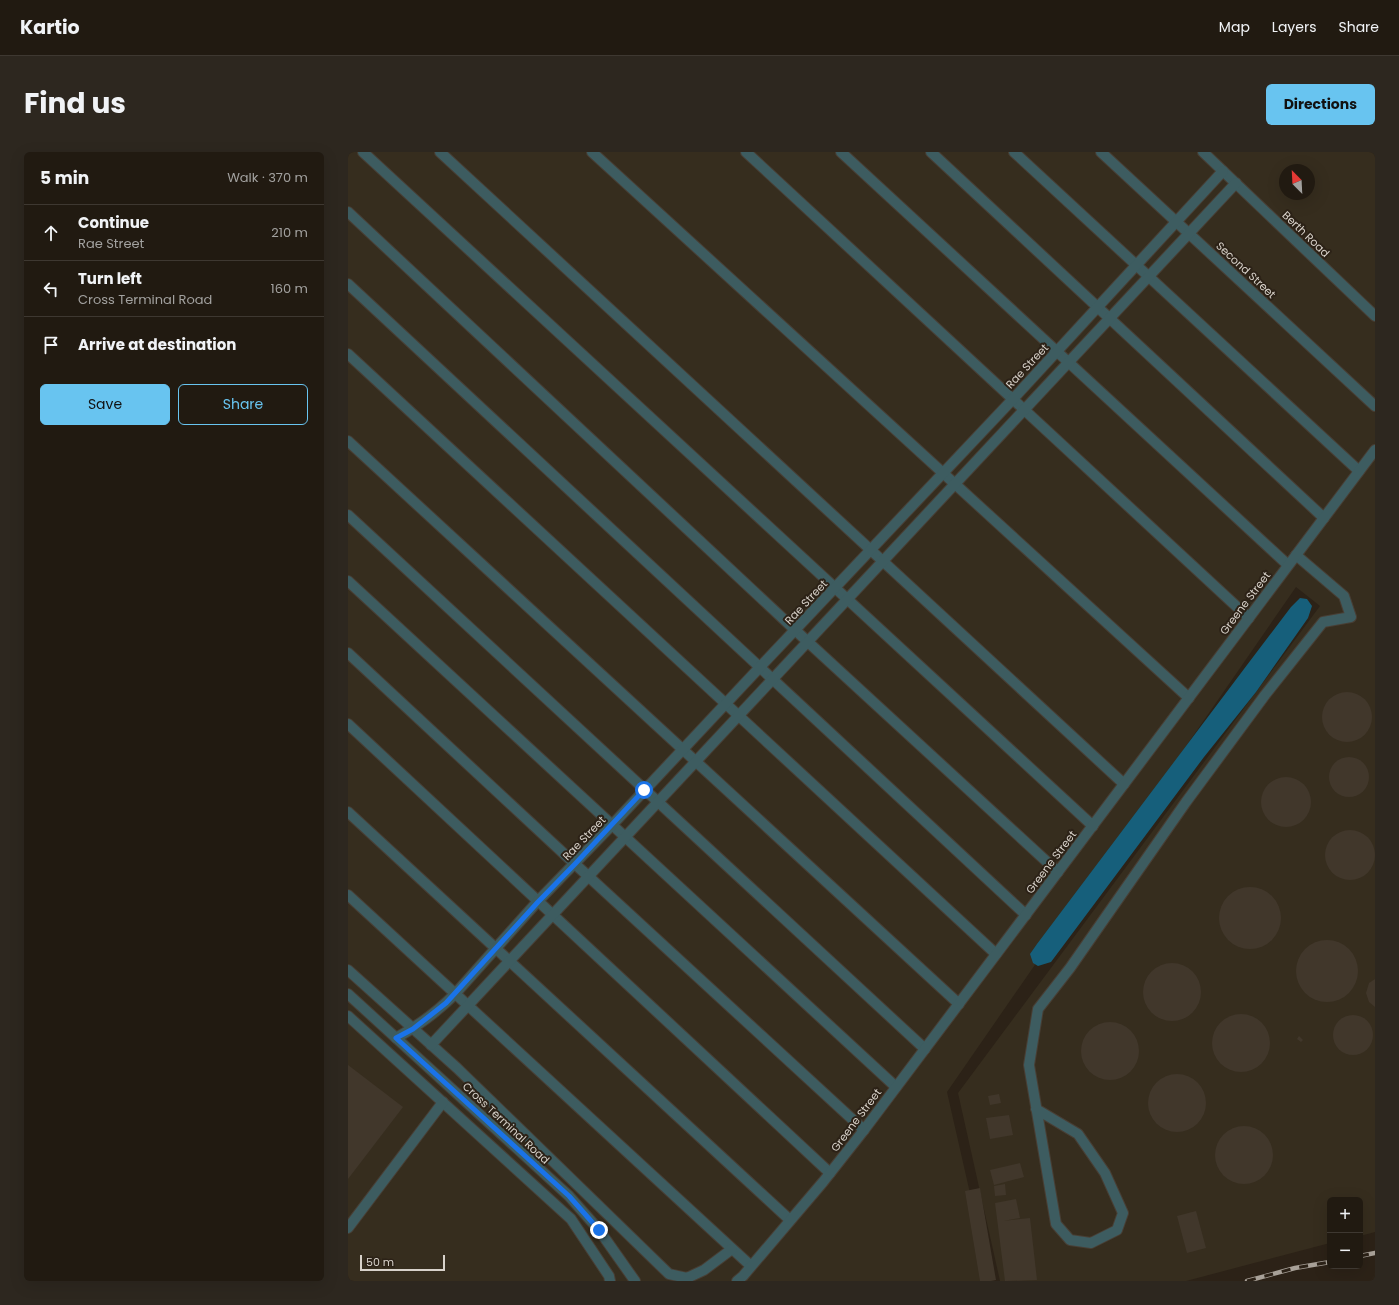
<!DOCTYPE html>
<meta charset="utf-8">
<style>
body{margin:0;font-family:Poppins,sans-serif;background:#2d271f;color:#f1f3f6}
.controls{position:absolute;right:12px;bottom:12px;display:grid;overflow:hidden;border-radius:6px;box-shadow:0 4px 16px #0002}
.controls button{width:36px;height:36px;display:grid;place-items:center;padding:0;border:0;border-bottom:1px solid #3e3831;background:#211a11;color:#f1f3f6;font:20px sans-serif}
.compass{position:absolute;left:931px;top:12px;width:36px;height:36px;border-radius:50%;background:#211a11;box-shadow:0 4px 16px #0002;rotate:336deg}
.scale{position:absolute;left:12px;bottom:10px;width:85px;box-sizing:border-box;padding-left:4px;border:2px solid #d8d2ca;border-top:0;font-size:11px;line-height:14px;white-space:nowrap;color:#d8d2ca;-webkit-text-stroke:3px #2c2217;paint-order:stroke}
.stop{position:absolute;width:12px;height:12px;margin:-9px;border:3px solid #1a73e8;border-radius:50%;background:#fff}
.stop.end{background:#1a73e8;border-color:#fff;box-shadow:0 1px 4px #0008}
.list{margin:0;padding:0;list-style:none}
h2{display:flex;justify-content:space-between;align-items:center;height:52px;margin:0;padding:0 16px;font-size:17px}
h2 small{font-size:13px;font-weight:400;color:#a2a19f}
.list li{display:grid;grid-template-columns:26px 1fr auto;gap:12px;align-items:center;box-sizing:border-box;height:56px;padding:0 16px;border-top:1px solid #3e3831}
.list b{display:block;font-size:15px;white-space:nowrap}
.list p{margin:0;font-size:13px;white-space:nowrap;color:#a2a19f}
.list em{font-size:13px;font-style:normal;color:#a2a19f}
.actions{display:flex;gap:8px;padding:12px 16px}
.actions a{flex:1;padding:9px 0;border:1px solid #68c4f0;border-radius:6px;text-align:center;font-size:14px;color:#68c4f0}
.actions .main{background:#68c4f0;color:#111}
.icon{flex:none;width:22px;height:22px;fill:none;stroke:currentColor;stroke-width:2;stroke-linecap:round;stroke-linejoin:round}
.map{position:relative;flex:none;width:1027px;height:1129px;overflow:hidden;border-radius:6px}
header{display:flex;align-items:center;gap:24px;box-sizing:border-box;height:56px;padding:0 20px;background:#211a11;border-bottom:1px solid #3e3831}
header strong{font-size:19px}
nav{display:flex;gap:22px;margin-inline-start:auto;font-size:14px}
.intro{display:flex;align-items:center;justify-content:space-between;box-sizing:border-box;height:96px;padding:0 24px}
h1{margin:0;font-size:28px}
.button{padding:10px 18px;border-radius:6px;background:#68c4f0;color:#111;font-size:14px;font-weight:700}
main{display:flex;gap:24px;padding:0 24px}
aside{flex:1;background:#211a11;border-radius:6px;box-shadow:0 4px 16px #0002}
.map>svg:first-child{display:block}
.industrial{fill:#362d1e;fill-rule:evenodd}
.water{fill:#165f7b}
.building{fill:#41372b}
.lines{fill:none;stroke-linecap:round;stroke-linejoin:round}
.minor-casing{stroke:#483e34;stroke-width:12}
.minor{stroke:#3d5c60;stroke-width:10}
.rail-casing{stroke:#a8a198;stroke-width:4.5}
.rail{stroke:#2c2217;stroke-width:3;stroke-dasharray:9;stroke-linecap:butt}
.route{stroke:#1a73e8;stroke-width:5}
.labels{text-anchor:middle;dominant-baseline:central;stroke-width:4;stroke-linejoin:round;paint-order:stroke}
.street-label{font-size:11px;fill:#d8d2ca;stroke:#2c2217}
</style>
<header>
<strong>Kartio</strong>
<nav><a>Map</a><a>Layers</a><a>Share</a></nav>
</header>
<div class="intro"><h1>Find us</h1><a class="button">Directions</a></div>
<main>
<aside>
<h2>5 min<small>Walk · 370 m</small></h2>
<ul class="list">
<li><svg class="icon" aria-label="ahead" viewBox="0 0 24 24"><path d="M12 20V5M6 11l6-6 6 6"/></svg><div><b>Continue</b><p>Rae Street</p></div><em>210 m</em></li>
<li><svg class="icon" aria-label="left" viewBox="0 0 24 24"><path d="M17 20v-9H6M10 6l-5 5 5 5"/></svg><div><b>Turn left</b><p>Cross Terminal Road</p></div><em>160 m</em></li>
<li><svg class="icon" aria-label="arrive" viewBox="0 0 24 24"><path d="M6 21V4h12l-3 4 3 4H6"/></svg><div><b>Arrive at destination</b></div></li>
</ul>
<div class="actions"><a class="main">Save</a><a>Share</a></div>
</aside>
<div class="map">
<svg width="1027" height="1129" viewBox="0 0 1027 1129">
<rect width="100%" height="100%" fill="#2c2217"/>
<!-- industrial -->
<path class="industrial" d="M0,0h1027v1080l-15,4v-36h-30v43l-144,38h-186l-42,-188 362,-487 -24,-19 -349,505 43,189h-642zM937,18h24v24h-24z"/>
<!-- water -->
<path class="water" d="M952,446l7,1 5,7 -4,12 -52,74 -52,65 -153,205 -13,4 -5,-3 -3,-9 7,-10 210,-279 44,-58z"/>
<!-- building -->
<g class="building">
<circle cx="999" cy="565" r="25"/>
<circle cx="1001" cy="625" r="20"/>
<circle cx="938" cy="650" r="25"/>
<circle cx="1002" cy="703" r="25"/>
<circle cx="902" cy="766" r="31"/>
<circle cx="979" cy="819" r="31"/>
<circle cx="824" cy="840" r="29"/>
<path d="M1027,827v28l-6,-5 -3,-9 3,-10z"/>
<circle cx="893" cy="891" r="29"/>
<circle cx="1005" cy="883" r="20"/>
<circle cx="762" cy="899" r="29"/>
<path d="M951,884l4,4 -2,2 -4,-3z"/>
<path d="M0,913l55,42 -55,72z"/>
<circle cx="829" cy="951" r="29"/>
<path d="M651,942l2,9 -11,2 -2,-9z"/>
<path d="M661,963l4,20 -23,4 -4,-21z"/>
<circle cx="896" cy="1003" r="29"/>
<path d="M672,1011l4,14 -30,8 -4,-15z"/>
<path d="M657,1032l1,11 -11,1 -1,-10z"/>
<path d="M632,1036l16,92 -5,1h-11l-15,-90z"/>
<path d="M668,1047l4,19 -17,3 27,-3 7,62 -32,1 -10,-78z"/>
<path d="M848,1059l10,37 -19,5 -10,-37z"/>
</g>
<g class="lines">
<defs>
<g id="minor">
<path d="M15,0l730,674"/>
<path d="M92,0l684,632"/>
<path d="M244,0l597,546"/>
<path d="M398,0l503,466"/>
<path d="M493,0l447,413"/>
<path d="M583,0l393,366"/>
<path d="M666,0l345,319"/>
<path d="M753,0l274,254"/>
<path d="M855,0l172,164"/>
<path d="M0,60l460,430 250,230"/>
<path d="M0,132l678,631"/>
<path d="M0,202l648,600"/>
<path d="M0,289l611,563"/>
<path d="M0,363l577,534"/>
<path d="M0,429l548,506"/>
<path d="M0,501l227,211 289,266"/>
<path d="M0,572l482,449"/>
<path d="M0,660l442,408"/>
<path d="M0,743l403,371"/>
<path d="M0,818l109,98 212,206 18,4 17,-8 28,-21"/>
<path d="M0,842l221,202 30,34 36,51"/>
<path d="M0,864l223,203 38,57 1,5"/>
<path d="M48,886c22,-12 42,-27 59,-44l83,-93 74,-76 148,-158 253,-268 210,-228"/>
<path d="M83,893l805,-862"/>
<path d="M688,957l42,25 27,39 18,40 -6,17 -26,13 -21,-3 -14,-16 -27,-159 9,-56 32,-41 116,-166 79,-107 58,-73 28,-5 -7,-21 -48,-41"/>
<path d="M0,1076l95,-126"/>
<path d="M389,1129l6,-5 80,-94 41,-52 511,-680"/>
</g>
</defs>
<!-- minor casing -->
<use href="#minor" class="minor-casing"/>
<!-- minor -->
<use href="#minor" class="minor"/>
<defs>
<g id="rail">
<path d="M1012,1104l15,-3"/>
<path d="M899,1129l48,-13 35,-6"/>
</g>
</defs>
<!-- rail casing -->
<use href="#rail" class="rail-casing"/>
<!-- rail -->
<use href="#rail" class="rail"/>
</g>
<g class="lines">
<!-- route -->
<path class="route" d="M251,1078l-30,-34 -173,-158 17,-9 33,-26 92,-101 37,-38 69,-74"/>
</g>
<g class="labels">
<!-- street labels -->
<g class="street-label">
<text transform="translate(958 82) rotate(44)">Berth Road</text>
<text transform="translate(898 118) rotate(43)">Second Street</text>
<text transform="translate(679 214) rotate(-47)">Rae Street</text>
<text transform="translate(458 450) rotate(-47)">Rae Street</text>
<text transform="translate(897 451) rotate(-53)">Greene Street</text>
<text transform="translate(236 686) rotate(-46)">Rae Street</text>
<text transform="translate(703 710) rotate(-53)">Greene Street</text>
<text transform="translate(508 968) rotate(-53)">Greene Street</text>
<text transform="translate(158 971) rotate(43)">Cross Terminal Road</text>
</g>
</g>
</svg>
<div class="controls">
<button>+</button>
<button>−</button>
</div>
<svg class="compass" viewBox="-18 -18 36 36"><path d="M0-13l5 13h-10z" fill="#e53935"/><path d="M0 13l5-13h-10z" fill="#a2a19f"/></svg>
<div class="scale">50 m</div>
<div class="stop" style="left:296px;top:638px"></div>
<div class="stop end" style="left:251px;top:1078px"></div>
</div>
</main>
